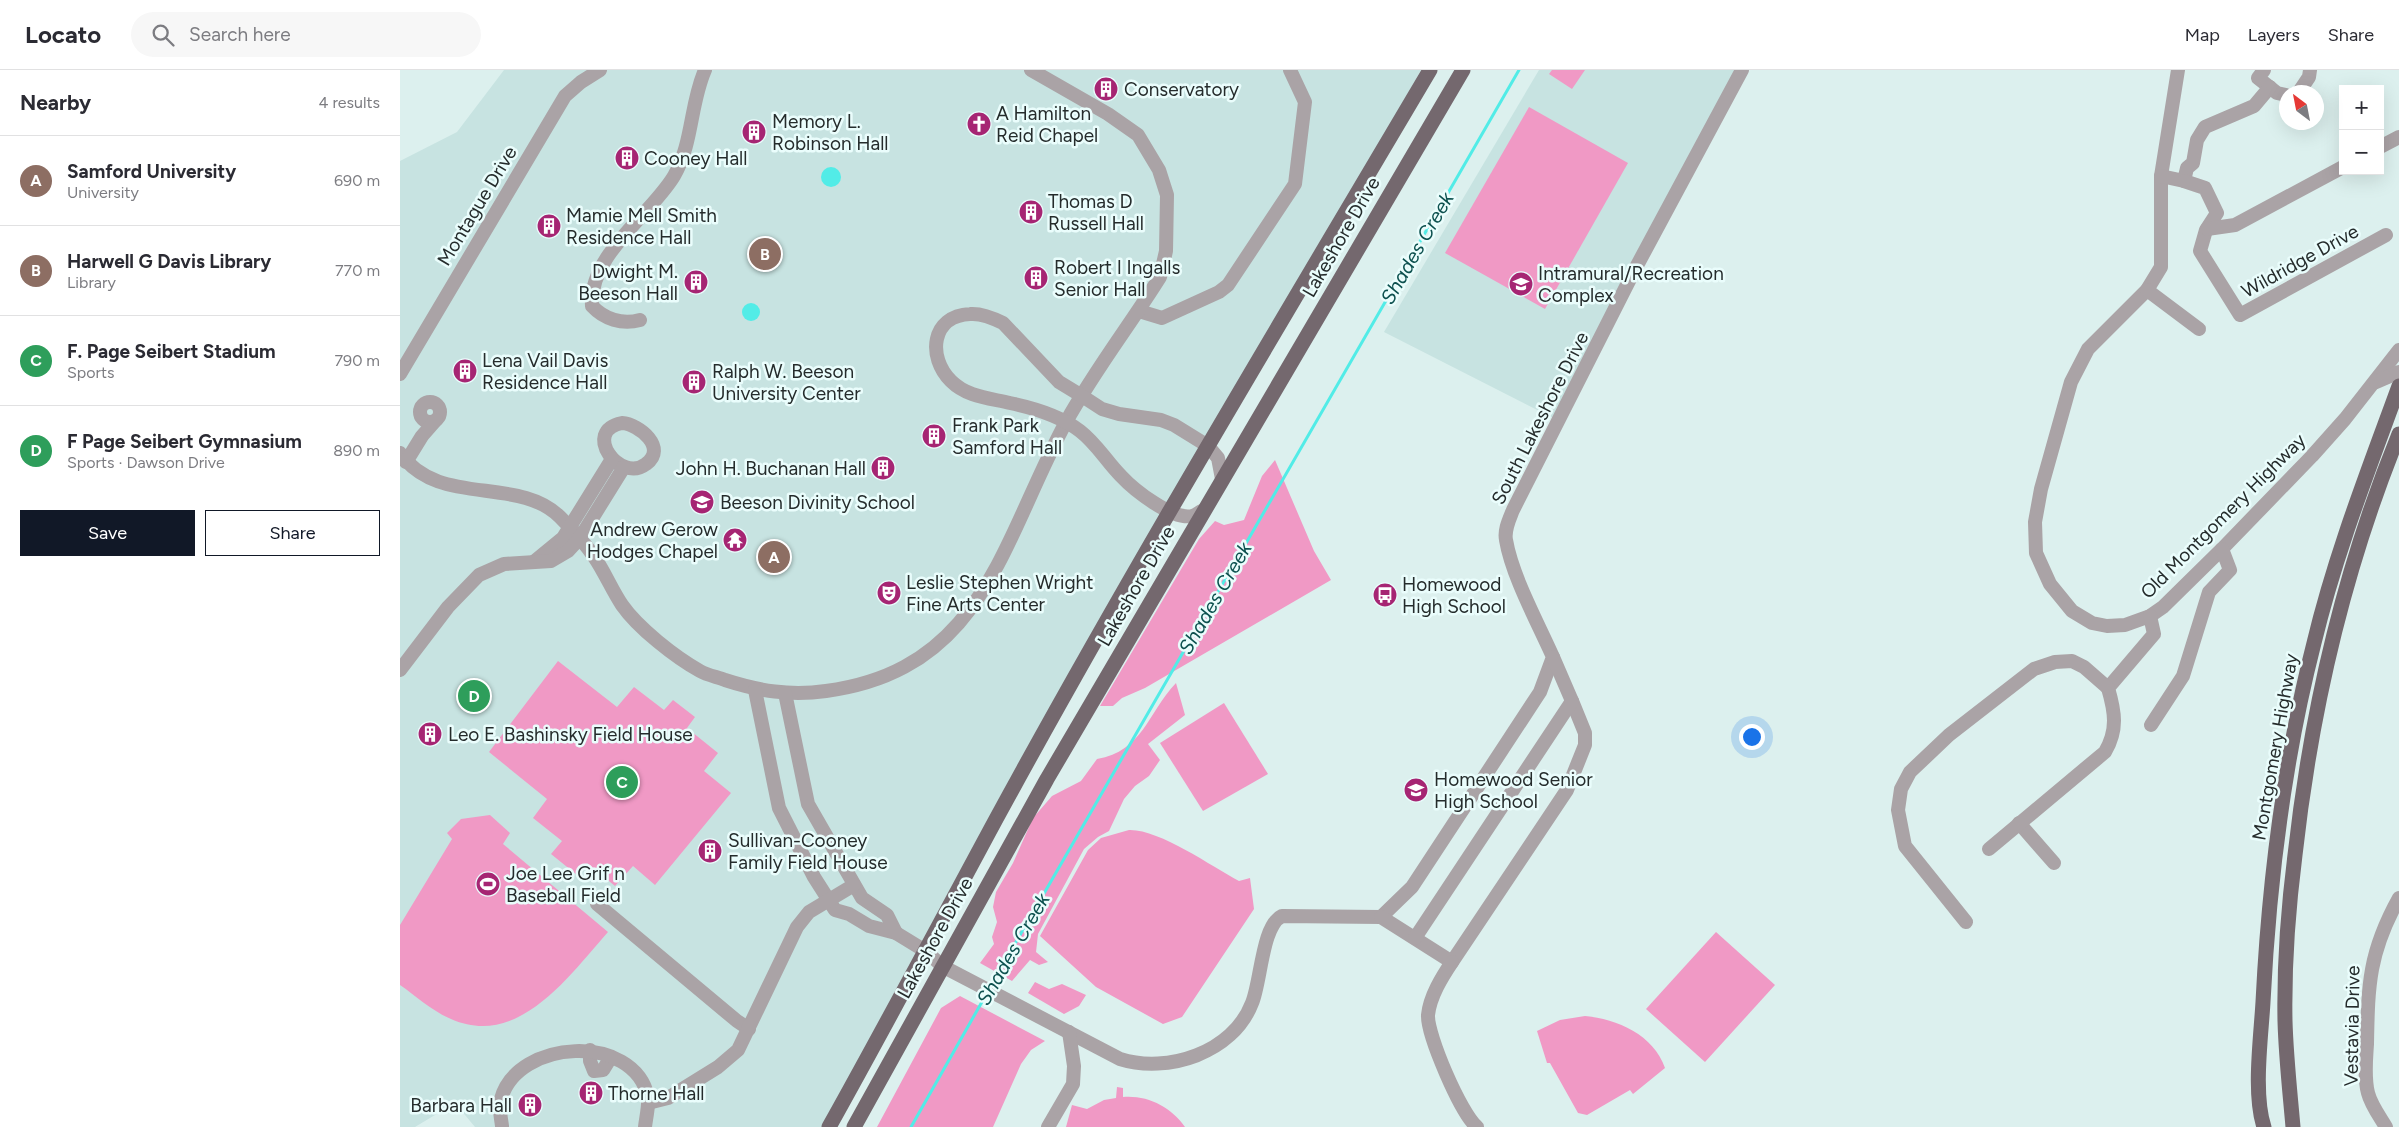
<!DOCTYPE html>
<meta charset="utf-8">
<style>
body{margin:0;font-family:Figtree,sans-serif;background:#f7f7f7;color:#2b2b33}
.controls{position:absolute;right:15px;top:15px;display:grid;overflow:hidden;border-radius:0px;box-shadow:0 5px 20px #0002}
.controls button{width:45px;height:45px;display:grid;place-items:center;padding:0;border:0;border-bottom:1px solid #e1e1e2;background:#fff;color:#2b2b33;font:25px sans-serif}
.compass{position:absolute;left:1879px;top:15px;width:45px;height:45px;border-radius:50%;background:#fff;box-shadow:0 5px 20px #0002;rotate:328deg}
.you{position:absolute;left:1351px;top:666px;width:18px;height:18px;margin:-12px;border:4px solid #fff;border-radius:50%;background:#1a73e8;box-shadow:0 0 0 8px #1a73e833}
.badge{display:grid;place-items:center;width:32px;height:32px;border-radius:50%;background:#111827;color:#fff;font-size:16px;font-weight:700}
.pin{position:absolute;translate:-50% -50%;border:2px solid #fff;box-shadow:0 1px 5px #0006}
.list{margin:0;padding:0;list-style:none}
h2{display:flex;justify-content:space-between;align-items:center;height:65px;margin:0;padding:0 20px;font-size:21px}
h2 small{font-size:16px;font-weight:400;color:#7c7c81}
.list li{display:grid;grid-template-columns:32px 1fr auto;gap:15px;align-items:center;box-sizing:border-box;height:90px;padding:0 20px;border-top:1px solid #e1e1e2}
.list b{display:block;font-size:19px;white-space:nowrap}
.list p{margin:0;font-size:16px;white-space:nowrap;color:#7c7c81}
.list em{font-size:16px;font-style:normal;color:#7c7c81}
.actions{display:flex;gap:10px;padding:15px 20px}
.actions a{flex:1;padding:11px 0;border:1px solid #111827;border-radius:0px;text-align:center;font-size:18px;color:#111827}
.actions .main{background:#111827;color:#fff}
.icon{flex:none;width:28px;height:28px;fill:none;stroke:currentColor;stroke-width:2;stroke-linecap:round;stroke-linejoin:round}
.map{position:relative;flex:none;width:1999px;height:1057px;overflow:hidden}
header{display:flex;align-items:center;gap:30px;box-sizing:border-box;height:70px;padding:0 25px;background:#fff;border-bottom:1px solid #e1e1e2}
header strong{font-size:24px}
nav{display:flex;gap:28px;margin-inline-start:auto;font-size:18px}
.search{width:350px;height:45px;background:#f7f7f7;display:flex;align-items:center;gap:12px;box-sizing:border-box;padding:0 18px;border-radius:28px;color:#7c7c81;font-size:19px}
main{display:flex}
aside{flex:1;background:#fff}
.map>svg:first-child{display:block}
.built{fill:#c7e3e1}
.green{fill:#f099c5}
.water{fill:#52ece7}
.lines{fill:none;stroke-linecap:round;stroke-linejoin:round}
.stream{stroke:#52ece7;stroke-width:3}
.minor{stroke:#aaa3a6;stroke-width:14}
.major{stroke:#74686e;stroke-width:15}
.labels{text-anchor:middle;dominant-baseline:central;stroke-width:5;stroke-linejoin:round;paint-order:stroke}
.poi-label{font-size:19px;fill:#252c2c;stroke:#eafdfc;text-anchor:start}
.street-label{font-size:19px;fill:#252c2c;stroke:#eafdfc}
.water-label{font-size:20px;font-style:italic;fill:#0d514f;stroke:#eafdfc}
</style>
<header>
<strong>Locato</strong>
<div class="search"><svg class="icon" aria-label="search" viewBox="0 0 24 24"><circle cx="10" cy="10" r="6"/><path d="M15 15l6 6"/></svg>Search here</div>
<nav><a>Map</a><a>Layers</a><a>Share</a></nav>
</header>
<main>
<aside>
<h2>Nearby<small>4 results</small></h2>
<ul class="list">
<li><span class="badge" style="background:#8d6e63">A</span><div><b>Samford University</b><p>University</p></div><em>690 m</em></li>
<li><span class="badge" style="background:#8d6e63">B</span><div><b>Harwell G Davis Library</b><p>Library</p></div><em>770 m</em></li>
<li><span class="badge" style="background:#2e9e5b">C</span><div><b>F. Page Seibert Stadium</b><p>Sports</p></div><em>790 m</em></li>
<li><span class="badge" style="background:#2e9e5b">D</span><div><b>F Page Seibert Gymnasium</b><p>Sports · Dawson Drive</p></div><em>890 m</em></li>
</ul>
<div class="actions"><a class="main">Save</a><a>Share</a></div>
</aside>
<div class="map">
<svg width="1999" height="1057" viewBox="0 0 1999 1057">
<rect width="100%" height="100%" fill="#dcf0ee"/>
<!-- built -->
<g class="built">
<path d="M104,0h917l-592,1057h-354l-20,-24 -40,24h-15v-966l57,-29z"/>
<path d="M1139,0h204l-184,351 -175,-89z"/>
</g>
<!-- green -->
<g class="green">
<path d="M1152,0h33l-13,19 -23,-15z"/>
<path d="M1129,37l99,56 -83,146 -100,-56z"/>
<path d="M875,390l39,91 17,29 -186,108 -23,10 -9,8h-13l99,-167 16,-18 9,4 20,-5 18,-44z"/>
<path d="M158,591l59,46 17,-20 30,23 9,-10 22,17 -8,11 31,25 -14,18 27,22 -76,92 -22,-19 -18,20 -28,-23 -10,12 -26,-21 11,-13 -29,-23 14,-19 -58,-47z"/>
<path d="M776,613l9,32 -37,29 12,16 -11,16 -14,10 -11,13 -15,32 -11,6 -14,12 -46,85 -2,18 12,10 -9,3 -9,-5 -18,21 -32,-18 14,-19 -2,-7 5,-15 -4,-15 3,-15 17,-29 20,-45 19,-22 29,-15 16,-22c46,-8 50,-45 79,-76z"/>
<path d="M824,633l44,71 -65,37 -43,-68z"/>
<path d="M90,745l20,18 -7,11 105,88c-39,44 -90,117 -157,87 -19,-8 -35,-23 -51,-34v-60l52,-86 -5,-6 14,-14z"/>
<path d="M729,760c30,-1 82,36 110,51l11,-3 4,31 -72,108 -19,7 -67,-37 -56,-51 48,-86 13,-12z"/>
<path d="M1316,862l59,53 -70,77 -59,-53z"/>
<path d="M635,912l14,7 13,-5 24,11 -7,11 -15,8 -36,-21z"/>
<path d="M560,926l85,45 -14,9 -10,14 -28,63h-116l64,-119z"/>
<path d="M1185,946c32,3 69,19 80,52l-32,26 -3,-4 -43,25 -9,-2 -28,-50h-3l-10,-32 23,-11z"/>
<path d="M717,1017l6,1v9c25,-2 48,10 62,30h-119l6,-22 15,4 17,-9 12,-2z"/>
</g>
<!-- water -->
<g class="water">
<circle cx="431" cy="107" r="10"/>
<circle cx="351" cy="242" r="9"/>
</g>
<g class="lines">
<!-- stream -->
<g class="stream">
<path d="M590,917l529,-917"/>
<path d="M511,1057l76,-134"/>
</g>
<!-- minor -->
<g class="minor">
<path d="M1778,0l-17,106v91l-14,23 -59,59 -17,33 -30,107 -6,33 1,31 14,31 22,27 20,12 15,3 18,-1 25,-9 13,-9 59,-58 90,-93 33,-37 54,-69"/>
<path d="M1864,0l-6,8 19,15 9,2"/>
<path d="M1899,22l10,-15 1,-7"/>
<path d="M1980,77l19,-10"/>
<path d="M1761,106l23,5 3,-13 6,-5 4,-23 8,-13 49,-21 16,-19"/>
<path d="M1784,111l21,7 12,25 -11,17 -6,21 40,64 146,-80"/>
<path d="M1807,159l28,-4 108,-58"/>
<path d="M1747,220l52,39"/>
<path d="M739,241l23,7 57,-26 9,-7 67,-101 10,-82 -15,-32"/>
<path d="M240,250c-18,5 -36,-1 -48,-14 -3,-52 58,-90 82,-130 19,-33 16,-72 31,-106"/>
<path d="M0,304l165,-278 16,-14 19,-12"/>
<path d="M1976,312l23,-10"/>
<circle cx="30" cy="342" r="10"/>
<path d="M222,353c17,1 46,25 24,41 -26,20 -65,-33 -24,-41z"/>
<path d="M0,383c38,55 118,22 160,64 13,13 25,26 35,41 10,15 17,32 27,47 16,23 53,52 78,66 7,4 17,6 25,9 34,11 65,16 101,11 158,-21 176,-151 240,-269 28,-51 64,-97 94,-145l6,-26 1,-56 -8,-25 -21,-35 -30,-21 -77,-44"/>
<path d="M6,392l16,-26 14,-16"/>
<path d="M802,441c-3,1 -6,4 -10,5 -20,4 -58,-26 -71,-40 -15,-15 -24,-32 -41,-45 -19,-15 -46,-23 -70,-28 -21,-5 -43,-6 -59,-22 -24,-24 -20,-65 19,-67 11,-1 23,4 33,9l56,59 23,14 20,13 17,5 42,6 13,5 34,21 10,12 4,21"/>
<path d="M135,491l28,-23 49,-79"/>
<path d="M0,600l48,-63 31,-32 25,-11 47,-3 17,-10 12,-13 44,-71"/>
<path d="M355,620l24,118 35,69 21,33 14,4 20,12 27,7 31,19 15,14 178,93c47,15 113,-6 132,-56 9,-21 10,-78 30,-87l99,1 31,-30 128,-195 13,-35c-15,-34 -41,-81 -47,-117 -2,-10 3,-20 7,-30l120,-237 109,-203"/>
<path d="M385,623l23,111 54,94 25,17 9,18"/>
<path d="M1751,655l32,-49 26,-84 21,-22 -8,-21"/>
<path d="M1619,753l35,40"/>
<path d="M1589,779l116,-97c13,-22 10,-40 3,-64l46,-54 -4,-18"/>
<path d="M197,834l140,117 12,8"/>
<path d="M981,847l71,45 115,-172 18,-45v-12l-13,-32"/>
<path d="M1566,852l-61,-76 -7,-36 3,-21 9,-17 39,-37 85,-66 21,-7 17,-1 12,6 24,21"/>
<path d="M1015,868l157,-237 -19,-44"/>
<path d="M1052,892c-10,15 -22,34 -24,53 -1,20 33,99 49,112"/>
<path d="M190,980v11l4,10 9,-1 8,-13"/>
<path d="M248,1033l20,-5 50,-31 20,-17 59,-123 12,-15 45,-27"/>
<path d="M102,1056c-1,-9 -4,-19 -1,-27 16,-60 133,-67 147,-2 1,9 -2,21 -3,30"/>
<path d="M648,1057l25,-43 1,-18 -5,-34"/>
<path d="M1986,1057c-6,-10 -15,-22 -18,-34 -4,-15 -2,-33 -1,-49 1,-60 2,-92 32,-146"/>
</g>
<!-- major -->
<g class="major">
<path d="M429,1057c57,-102 111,-204 166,-306 138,-254 288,-502 435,-751"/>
<path d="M454,1057l193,-348 416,-709"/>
<path d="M1864,1057c-11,-33 -3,-90 -1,-125 6,-121 21,-242 51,-359 21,-88 54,-172 85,-257"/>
<path d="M1893,1057c-3,-35 -7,-70 -8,-106 -1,-55 3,-111 10,-166 16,-144 49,-286 104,-421"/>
</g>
</g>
<!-- icons -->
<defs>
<symbol id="building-disc" viewBox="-11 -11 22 22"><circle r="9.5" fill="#a62573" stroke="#eafdfc"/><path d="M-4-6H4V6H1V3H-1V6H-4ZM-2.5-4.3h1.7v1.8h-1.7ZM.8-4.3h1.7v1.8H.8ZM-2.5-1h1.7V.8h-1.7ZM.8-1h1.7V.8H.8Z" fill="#fff"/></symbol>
<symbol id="church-disc" viewBox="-11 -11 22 22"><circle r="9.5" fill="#a62573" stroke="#eafdfc"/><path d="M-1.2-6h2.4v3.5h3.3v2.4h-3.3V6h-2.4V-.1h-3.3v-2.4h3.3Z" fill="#fff"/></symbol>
<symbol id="university-disc" viewBox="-11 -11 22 22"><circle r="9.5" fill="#a62573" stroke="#eafdfc"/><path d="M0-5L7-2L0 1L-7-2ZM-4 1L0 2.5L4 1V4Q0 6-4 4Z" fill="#fff"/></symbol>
<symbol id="school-disc" viewBox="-11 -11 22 22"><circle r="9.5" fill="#a62573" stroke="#eafdfc"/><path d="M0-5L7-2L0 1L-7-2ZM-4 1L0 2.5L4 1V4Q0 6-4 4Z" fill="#fff"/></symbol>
<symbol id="temple-disc" viewBox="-11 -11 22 22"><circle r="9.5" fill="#a62573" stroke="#eafdfc"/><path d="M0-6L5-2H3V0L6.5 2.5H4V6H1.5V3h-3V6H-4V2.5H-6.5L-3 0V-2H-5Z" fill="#fff"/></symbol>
<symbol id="theatre-disc" viewBox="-11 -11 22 22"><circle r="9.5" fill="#a62573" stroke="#eafdfc"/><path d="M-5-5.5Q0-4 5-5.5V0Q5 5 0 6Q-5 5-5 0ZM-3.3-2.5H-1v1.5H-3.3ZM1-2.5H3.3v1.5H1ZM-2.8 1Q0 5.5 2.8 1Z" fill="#fff"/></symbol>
<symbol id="bus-disc" viewBox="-11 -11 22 22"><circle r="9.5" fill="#a62573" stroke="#eafdfc"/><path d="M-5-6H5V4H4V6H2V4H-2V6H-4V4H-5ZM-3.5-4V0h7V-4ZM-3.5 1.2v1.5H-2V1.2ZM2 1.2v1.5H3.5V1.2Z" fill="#fff"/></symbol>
<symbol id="stadium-disc" viewBox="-11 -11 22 22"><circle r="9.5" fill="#a62573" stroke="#eafdfc"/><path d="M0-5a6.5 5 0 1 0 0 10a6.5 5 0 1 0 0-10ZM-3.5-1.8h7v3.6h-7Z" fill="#fff"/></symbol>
</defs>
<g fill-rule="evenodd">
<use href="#building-disc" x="692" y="5" width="28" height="28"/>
<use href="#church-disc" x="565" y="40" width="28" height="28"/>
<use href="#building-disc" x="340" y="48" width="28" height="28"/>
<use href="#building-disc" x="213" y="74" width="28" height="28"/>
<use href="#building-disc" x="617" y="128" width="28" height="28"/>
<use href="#building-disc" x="135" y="142" width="28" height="28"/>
<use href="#building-disc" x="622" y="194" width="28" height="28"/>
<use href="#building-disc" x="282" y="198" width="28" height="28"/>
<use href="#university-disc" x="1107" y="200" width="28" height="28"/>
<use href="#building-disc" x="51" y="287" width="28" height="28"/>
<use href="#building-disc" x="280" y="298" width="28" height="28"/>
<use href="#building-disc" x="520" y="352" width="28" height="28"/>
<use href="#building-disc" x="469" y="384" width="28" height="28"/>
<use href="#school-disc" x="288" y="418" width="28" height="28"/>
<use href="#temple-disc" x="321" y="456" width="28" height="28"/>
<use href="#theatre-disc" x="475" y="509" width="28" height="28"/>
<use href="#bus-disc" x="971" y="511" width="28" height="28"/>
<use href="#building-disc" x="16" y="650" width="28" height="28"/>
<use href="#school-disc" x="1002" y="706" width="28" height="28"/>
<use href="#building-disc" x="296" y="767" width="28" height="28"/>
<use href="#stadium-disc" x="74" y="800" width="28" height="28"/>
<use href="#building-disc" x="177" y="1009" width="28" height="28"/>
<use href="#building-disc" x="116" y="1021" width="28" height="28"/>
</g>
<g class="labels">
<!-- poi labels -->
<g class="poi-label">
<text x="724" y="19">Conservatory</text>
<text x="596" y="43">A Hamilton<tspan x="596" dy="22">Reid Chapel</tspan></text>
<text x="372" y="51">Memory L.<tspan x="372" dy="22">Robinson Hall</tspan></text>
<text x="244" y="88">Cooney Hall</text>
<text x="648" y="131">Thomas D<tspan x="648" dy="22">Russell Hall</tspan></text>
<text x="166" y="145">Mamie Mell Smith<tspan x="166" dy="22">Residence Hall</tspan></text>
<text x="654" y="197">Robert I Ingalls<tspan x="654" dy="22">Senior Hall</tspan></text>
<text x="278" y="201" text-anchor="end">Dwight M.<tspan x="278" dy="22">Beeson Hall</tspan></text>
<text x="1138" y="203">Intramural/Recreation<tspan x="1138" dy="22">Complex</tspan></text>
<text x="82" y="290">Lena Vail Davis<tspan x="82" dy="22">Residence Hall</tspan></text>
<text x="312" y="301">Ralph W. Beeson<tspan x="312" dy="22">University Center</tspan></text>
<text x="552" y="355">Frank Park<tspan x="552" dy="22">Samford Hall</tspan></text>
<text x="466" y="398" text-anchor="end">John H. Buchanan Hall</text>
<text x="320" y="432">Beeson Divinity School</text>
<text x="318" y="459" text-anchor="end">Andrew Gerow<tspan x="318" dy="22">Hodges Chapel</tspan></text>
<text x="506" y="512">Leslie Stephen Wright<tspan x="506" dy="22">Fine Arts Center</tspan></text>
<text x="1002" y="514">Homewood<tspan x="1002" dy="22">High School</tspan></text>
<text x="48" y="664">Leo E. Bashinsky Field House</text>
<text x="1034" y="709">Homewood Senior<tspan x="1034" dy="22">High School</tspan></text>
<text x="328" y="770">Sullivan-Cooney<tspan x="328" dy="22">Family Field House</tspan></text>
<text x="106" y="803">Joe Lee Grif n<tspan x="106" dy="22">Baseball Field</tspan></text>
<text x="208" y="1023">Thorne Hall</text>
<text x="112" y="1035" text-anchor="end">Barbara Hall</text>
</g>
<!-- street labels -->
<g class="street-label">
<text transform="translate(77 136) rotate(-59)">Montague Drive</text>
<text transform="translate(941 167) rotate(-60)">Lakeshore Drive</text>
<text transform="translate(1900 191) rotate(-29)">Wildridge Drive</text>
<text transform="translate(1140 348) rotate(-63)">South Lakeshore Drive</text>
<text transform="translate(1823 446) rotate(-45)">Old Montgomery Highway</text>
<text transform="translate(736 516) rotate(-60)">Lakeshore Drive</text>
<text transform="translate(1875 677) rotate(-80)">Montgomery Highway</text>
<text transform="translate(535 868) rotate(-61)">Lakeshore Drive</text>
<text transform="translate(1952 956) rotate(-89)">Vestavia Drive</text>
</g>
<!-- water labels -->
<g class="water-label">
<text transform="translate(1017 178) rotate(-60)">Shades Creek</text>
<text transform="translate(815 528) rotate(-60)">Shades Creek</text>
<text transform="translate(613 879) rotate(-60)">Shades Creek</text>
</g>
</g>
</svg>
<div class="controls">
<button>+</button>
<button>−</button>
</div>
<svg class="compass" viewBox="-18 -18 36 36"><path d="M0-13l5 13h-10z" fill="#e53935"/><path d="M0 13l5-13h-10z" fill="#7c7c81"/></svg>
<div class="you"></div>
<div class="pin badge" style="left:374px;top:487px;background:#8d6e63">A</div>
<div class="pin badge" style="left:365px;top:184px;background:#8d6e63">B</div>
<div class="pin badge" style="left:222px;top:712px;background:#2e9e5b">C</div>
<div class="pin badge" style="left:74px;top:626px;background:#2e9e5b">D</div>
</div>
</main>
